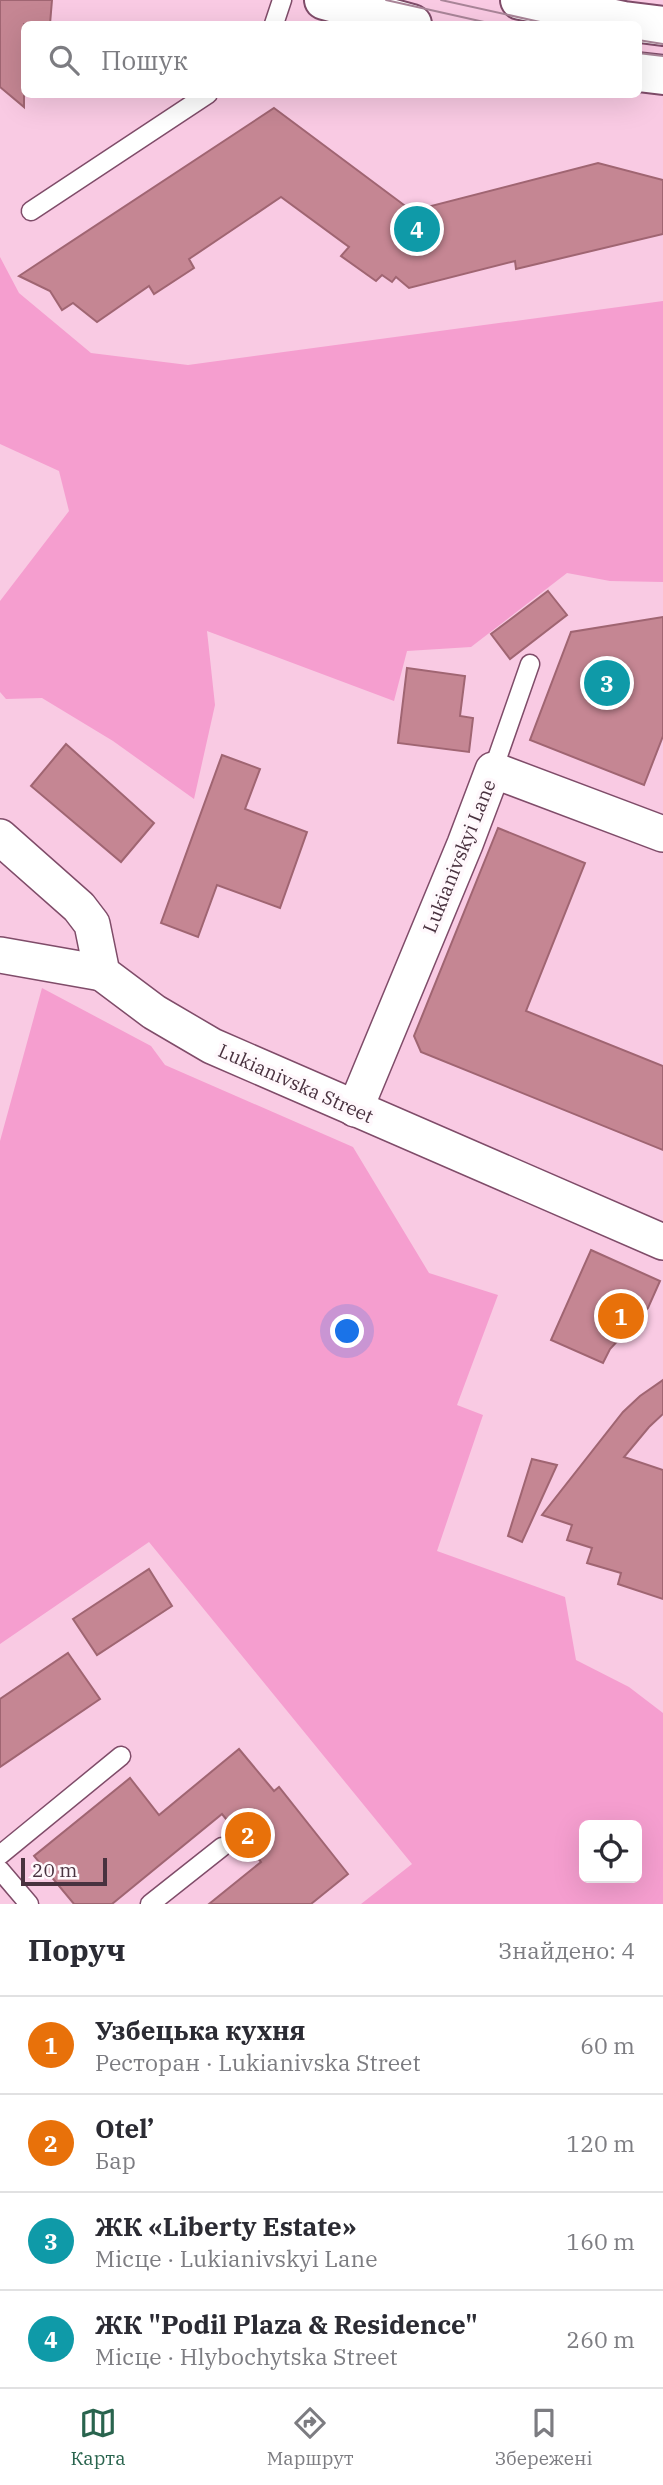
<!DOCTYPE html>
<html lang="uk">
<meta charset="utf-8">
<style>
body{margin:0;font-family:"IBM Plex Serif",serif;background:#f7f7f7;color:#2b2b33}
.controls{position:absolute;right:21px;bottom:21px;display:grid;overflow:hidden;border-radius:10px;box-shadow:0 7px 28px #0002}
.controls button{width:63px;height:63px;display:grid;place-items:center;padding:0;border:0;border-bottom:2px solid #e1e1e2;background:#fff;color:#2b2b33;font:35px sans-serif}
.scale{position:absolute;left:21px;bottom:18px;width:86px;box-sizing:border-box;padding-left:7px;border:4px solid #49323f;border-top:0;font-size:19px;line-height:24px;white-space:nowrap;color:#49323f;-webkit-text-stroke:5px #fff8fc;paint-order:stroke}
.you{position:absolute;left:348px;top:1332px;width:24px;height:24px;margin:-18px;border:5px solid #fff;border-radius:50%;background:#1a73e8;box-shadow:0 0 0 10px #1a73e833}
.badge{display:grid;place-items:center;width:46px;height:46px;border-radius:50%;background:#29644e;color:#fff;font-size:23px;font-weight:700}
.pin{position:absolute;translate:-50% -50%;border:4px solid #fff;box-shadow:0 2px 7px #0006}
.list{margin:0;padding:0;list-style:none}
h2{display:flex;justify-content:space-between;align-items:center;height:91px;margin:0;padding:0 28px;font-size:30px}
h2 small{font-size:23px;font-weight:400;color:#7c7c81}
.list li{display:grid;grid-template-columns:46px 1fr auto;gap:21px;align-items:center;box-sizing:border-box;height:98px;padding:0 28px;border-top:2px solid #e1e1e2}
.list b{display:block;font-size:26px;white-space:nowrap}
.list p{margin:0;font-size:23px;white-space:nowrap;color:#7c7c81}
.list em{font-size:23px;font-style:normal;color:#7c7c81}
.icon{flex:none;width:38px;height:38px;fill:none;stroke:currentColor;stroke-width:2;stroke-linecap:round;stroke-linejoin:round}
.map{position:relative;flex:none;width:663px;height:1904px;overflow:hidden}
.search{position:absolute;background:#fff;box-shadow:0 7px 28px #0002;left:21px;right:21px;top:21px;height:77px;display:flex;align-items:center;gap:18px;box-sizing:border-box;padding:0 24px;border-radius:10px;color:#7c7c81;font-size:26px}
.sheet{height:483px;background:#fff}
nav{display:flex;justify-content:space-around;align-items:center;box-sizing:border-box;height:98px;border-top:2px solid #e1e1e2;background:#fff;font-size:19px;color:#7c7c81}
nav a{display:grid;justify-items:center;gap:4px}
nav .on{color:#29644e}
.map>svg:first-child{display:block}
.green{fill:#f59ecf;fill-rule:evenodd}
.building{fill:#c58693;stroke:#a06572;stroke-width:2}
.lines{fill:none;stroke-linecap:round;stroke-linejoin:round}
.lane-casing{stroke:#7f4c69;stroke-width:21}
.street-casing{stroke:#7f4c69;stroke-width:38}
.secondary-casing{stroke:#7f4c69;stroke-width:42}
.lane{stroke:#fff;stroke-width:18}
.street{stroke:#fff;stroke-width:35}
.secondary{stroke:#fff;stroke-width:38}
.tram{stroke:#a98598;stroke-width:2}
.labels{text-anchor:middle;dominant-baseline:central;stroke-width:7;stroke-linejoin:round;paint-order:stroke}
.street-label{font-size:19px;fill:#49323f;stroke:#fff8fc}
</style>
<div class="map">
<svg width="663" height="1904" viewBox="0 0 663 1904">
<rect width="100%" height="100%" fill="#f9cae3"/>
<!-- green -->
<g class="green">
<path d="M0,257l19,36 72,60 97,12 475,-64v281l-53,-1 -43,-8 -96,74 -64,4 -13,50 -187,-70 8,74 -21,94 -81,-58 -71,-43 -36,1 -6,-7v-91l69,-90 -10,-40 -59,-27z"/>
<path d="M42,988l109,58 14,19 188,82 76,126 69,22 -41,110 26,10 -46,136 128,46 11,63 53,27 34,26v191h-302l51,-40 -263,-322 -149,102v-503zM584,1825h53v53h-53z"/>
</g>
<!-- building -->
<g class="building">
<path d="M0,0h52l-2,24h-26v83l-24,-20z"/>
<path d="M274,108l138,103 186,-48 65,17v54l-147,35 -1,-8 -106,27 -13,-11 -4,5 -10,-7 -6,6 -35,-25 8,-9 -68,-50 -92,62 5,9 -40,26 -5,-8 -52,36 -24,-19 -11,7 -12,-19 -31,-15z"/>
<path d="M548,591l19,24 -57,44 -19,-25z"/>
<path d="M663,617v119l-19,49 -114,-45 41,-108z"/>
<path d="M407,668l58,8 -5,40 13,2 -4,34 -71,-9z"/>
<path d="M66,744l88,79 -33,39 -90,-76z"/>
<path d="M222,755l38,14 -15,40 62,23 -27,76 -63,-23 -19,52 -37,-14z"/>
<path d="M498,828l87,35 -59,148 137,55v84l-242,-98 -7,-16z"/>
<path d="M591,1250l69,31 -12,27 -38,41 -7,14 -52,-23z"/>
<path d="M663,1380v34l-14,13 -25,30 39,13v129l-45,-15 3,-11 -34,-10 5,-15 -25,-8 5,-15 -30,-10 81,-103 17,-16z"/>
<path d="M532,1459l25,6 -35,77 -14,-6z"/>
<path d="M149,1569l23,37 -75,49 -24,-36z"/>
<path d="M68,1653l32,46 -100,68v-68z"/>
<path d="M239,1749l35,42 5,-4 69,87 -37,30h-102l52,-42 -39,-48 -110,90h-38l-40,-48 96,-78 29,37z"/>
</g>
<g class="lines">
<defs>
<g id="lane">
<path d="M274,24l8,-24"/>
<path d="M31,211l177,-117"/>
<path d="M493,770l37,-106"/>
<path d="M0,1855l121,-99"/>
<path d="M0,1870l29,34"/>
<path d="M150,1904l72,-57"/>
</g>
<g id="street">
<path d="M0,837l79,70 13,17 10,49 52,39 58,34 451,196"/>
<path d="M0,955l102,18"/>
<path d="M355,1109l110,-265 28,-74 170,64"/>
</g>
<g id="secondary">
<path d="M324,0l88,24"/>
<path d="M520,0l104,21 39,5"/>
<path d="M638,72l25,3"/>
</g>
</defs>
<!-- lane casing -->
<use href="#lane" class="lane-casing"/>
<!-- street casing -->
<use href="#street" class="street-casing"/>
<!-- secondary casing -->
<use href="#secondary" class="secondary-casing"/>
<!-- lane -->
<use href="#lane" class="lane"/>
<!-- street -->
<use href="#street" class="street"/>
<!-- secondary -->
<use href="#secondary" class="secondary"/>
<!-- tram -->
<g class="tram">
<path d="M386,0l107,24"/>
<path d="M441,0l108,24"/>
<path d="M638,40l25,4"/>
<path d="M638,53l25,3"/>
</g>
</g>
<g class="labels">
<!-- street labels -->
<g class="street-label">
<text transform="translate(459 856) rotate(-68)">Lukianivskyi Lane</text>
<text transform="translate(296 1083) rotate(24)">Lukianivska Street</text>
</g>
</g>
</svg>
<div class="controls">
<button><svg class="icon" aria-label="locate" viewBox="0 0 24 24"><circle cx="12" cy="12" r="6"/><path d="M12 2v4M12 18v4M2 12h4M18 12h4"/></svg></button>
</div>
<div class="scale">20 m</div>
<div class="you"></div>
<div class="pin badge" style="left:621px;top:1316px;background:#e8710a">1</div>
<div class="pin badge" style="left:248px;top:1835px;background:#e8710a">2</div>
<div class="pin badge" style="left:607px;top:683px;background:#0f9aa8">3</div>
<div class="pin badge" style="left:417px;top:229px;background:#0f9aa8">4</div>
<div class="search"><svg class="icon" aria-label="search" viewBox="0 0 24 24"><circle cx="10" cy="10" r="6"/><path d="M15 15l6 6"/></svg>Пошук</div>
</div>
<section class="sheet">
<h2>Поруч<small>Знайдено: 4</small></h2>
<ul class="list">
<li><span class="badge" style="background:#e8710a">1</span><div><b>Узбецька кухня</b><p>Ресторан · Lukianivska Street</p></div><em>60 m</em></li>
<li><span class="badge" style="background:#e8710a">2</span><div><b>Otel’</b><p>Бар</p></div><em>120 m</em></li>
<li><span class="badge" style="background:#0f9aa8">3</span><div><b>ЖК «Liberty Estate»</b><p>Місце · Lukianivskyi Lane</p></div><em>160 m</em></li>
<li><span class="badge" style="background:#0f9aa8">4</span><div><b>ЖК &quot;Podil Plaza &amp; Residence&quot;</b><p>Місце · Hlybochytska Street</p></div><em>260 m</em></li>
</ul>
</section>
<nav>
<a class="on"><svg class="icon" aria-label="map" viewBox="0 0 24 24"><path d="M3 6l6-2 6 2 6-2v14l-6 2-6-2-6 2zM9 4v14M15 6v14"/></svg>Карта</a>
<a><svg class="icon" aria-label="directions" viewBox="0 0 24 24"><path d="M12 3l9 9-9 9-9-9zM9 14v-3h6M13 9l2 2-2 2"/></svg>Маршрут</a>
<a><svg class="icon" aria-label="saved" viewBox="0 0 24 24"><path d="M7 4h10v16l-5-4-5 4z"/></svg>Збережені</a>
</nav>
